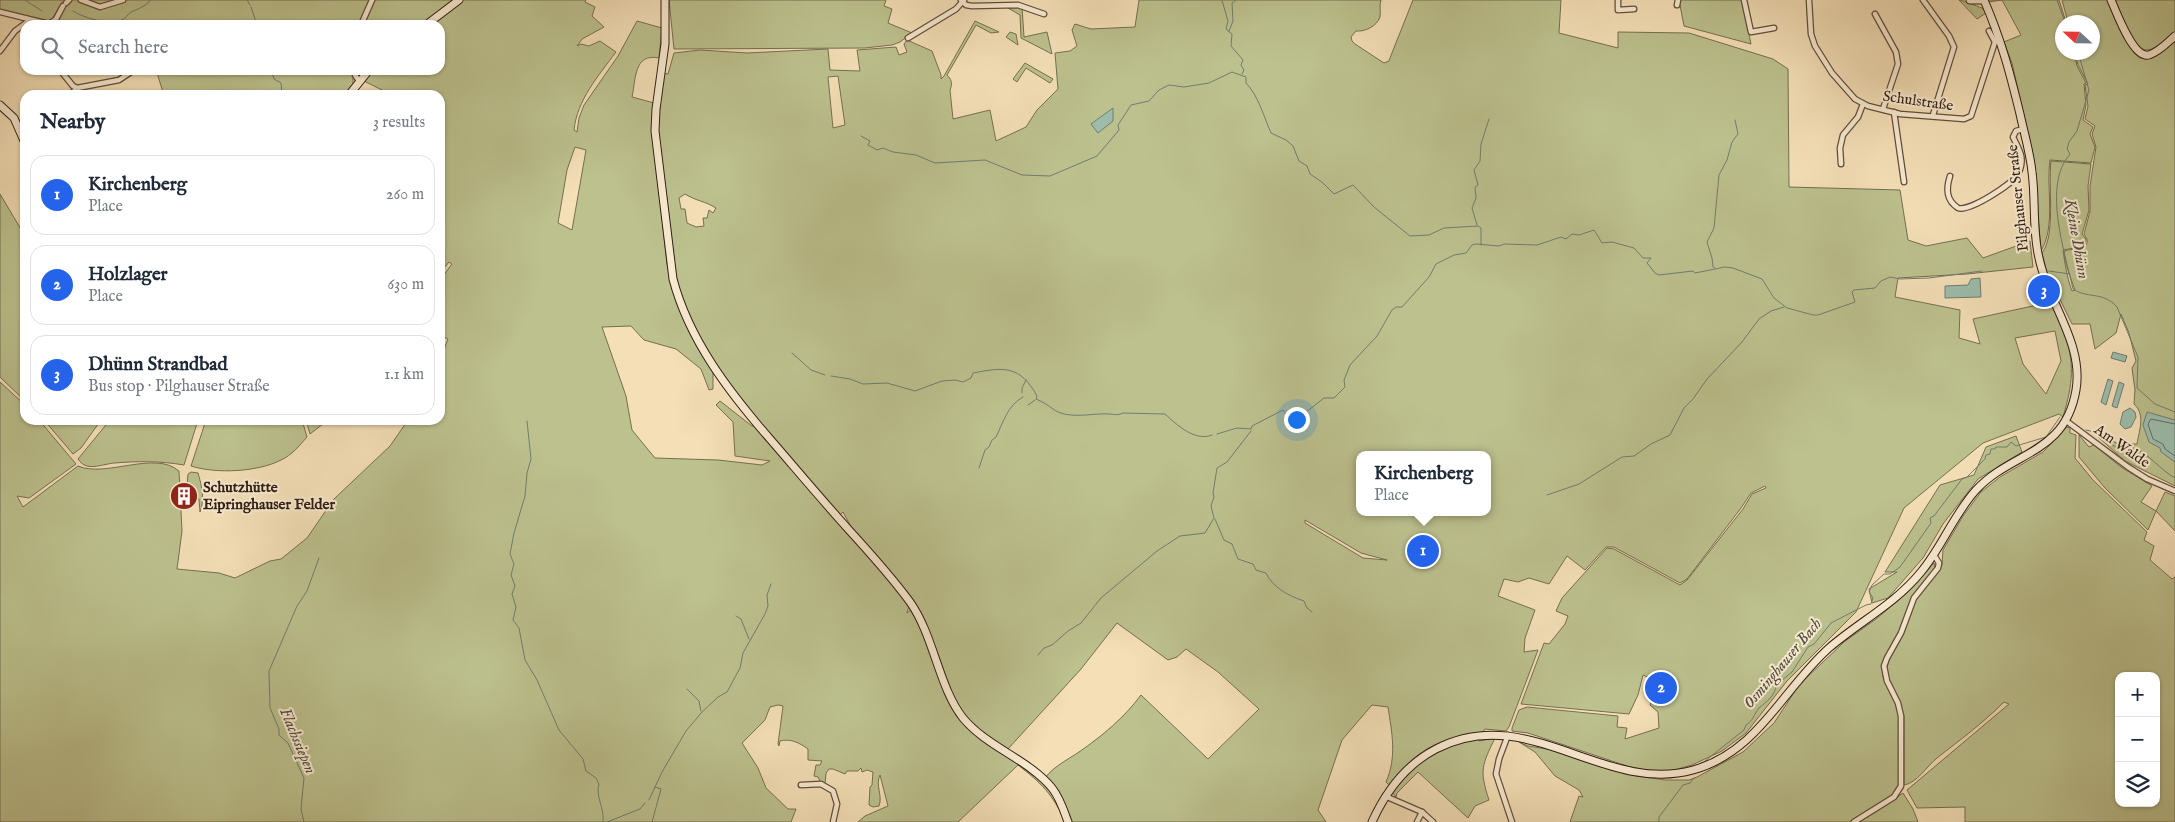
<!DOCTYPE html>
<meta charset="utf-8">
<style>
body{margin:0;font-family:"IM FELL English",serif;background:#f2f2f3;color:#1f2937}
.controls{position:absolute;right:15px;bottom:15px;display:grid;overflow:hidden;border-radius:10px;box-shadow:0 1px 4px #0004}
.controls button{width:45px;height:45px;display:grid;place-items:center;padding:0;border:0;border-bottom:1px solid #e0e1e3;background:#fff;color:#1f2937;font:25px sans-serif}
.compass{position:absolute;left:2055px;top:15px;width:45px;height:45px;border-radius:50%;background:#fff;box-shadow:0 1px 4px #0004;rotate:292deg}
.you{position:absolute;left:1296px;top:419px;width:18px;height:18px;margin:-12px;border:4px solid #fff;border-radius:50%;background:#1a73e8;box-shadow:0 0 0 8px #1a73e833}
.badge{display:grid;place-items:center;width:32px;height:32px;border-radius:50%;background:#2563eb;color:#fff;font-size:16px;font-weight:700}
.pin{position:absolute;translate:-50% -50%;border:2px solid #fff;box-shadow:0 1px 5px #0006}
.popup{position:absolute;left:1356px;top:451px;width:135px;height:65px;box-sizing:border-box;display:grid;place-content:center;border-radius:10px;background:#fff;filter:drop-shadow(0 1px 4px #0005);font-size:16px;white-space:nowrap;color:#747a83}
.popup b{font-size:19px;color:#1f2937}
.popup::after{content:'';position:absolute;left:50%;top:100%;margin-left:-10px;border:10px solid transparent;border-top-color:#fff}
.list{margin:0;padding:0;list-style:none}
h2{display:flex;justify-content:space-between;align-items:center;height:65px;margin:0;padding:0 20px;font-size:21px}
h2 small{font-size:16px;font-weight:400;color:#747a83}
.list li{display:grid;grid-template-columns:32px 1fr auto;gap:15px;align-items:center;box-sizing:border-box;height:80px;margin:0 10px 10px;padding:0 10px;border:1px solid #e0e1e3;border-radius:15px}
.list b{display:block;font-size:19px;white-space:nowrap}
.list p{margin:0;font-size:16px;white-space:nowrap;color:#747a83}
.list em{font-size:16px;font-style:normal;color:#747a83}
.icon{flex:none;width:28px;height:28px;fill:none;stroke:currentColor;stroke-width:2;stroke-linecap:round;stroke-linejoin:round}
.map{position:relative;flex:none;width:2175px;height:822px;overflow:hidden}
.search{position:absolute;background:#fff;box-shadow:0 1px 4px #0004;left:20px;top:20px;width:425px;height:55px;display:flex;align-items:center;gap:12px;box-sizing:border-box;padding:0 18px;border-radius:15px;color:#747a83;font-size:19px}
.panel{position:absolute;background:#fff;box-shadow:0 1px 4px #0004;left:20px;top:90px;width:425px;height:335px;border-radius:15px}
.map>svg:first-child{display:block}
.green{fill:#bcc18e;stroke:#766f51;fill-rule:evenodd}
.water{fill:#9cbdad;stroke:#717d70}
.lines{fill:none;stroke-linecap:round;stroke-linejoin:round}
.shore{stroke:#666d60;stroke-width:1}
.stream{stroke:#717d70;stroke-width:1}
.minor-casing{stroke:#614e3d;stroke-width:7}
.secondary-casing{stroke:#301d14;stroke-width:9}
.minor{stroke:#f8ead0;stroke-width:4.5}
.secondary{stroke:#f8ead0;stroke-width:7}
.labels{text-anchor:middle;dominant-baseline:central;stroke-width:4;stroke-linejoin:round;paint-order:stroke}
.street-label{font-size:15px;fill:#301d14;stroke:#f8ead0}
.poi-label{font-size:15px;font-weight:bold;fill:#301d14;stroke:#f8ead0;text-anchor:start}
.water-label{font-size:16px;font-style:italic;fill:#504d42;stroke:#f8ead0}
</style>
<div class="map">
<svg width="2175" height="822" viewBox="0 0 2175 822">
<rect width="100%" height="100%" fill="#f4dfb7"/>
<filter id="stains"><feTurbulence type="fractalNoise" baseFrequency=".004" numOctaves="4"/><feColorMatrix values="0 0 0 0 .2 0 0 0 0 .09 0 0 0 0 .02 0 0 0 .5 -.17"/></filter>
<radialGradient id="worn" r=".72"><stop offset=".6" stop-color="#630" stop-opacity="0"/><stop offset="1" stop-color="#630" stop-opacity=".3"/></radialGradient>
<!-- green -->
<g class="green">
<path d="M0,0h371l-11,25h-307l11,-20 -2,-2 -10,16 -5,2 -47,-11z"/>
<path d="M374,0h212l-1,2 10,5 -3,9 12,11 -22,12 -5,7 4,-2 8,2 11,-5 16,11c-17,23 -39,48 -42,78l3,2 2,-14 5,-13 34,-49 19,-35 25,7 -3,30c-25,-5 -23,20 -27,39l22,6 -1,32 14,129 5,19 41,87v19l-4,1 -8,-21 -25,-20 -32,-9 -13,-14 -29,1 24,69 6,34 23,28 63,2 44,5 8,-4 -35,-5 -2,-34 -17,-17 4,-4 32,25h3l141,161 13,19 -2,7 5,-4 5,9 30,74 30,41 70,53 11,17 7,19c-12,-28 -24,-39 -47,-57l-60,57h-100l7,-6 23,-10 -8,-31c-5,10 3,21 -1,31l-6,1 -4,-2 1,-18 2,-2 1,-13 -6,-2 -5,2 -1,-4 -3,3h-11l-2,3 -12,-5h-4l-3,4 -1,11 -4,-1 -3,-6 -4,-1 2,-11h4l2,-4 -14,-1v-11c-8,-6 -18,-11 -28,-8l-1,5 -1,-2 5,-38 -5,-1 -8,2 -5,13 -23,23 16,25 8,20 22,21h8l-5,13h-791v-440l25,23v15h14l37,44 -47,34 -12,-2 6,11 55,-41c28,12 77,-16 101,5l3,60 -5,38 42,4 16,5 35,-17 11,-2 26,-21 27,-39 56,-53 18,-26h32v-61l8,-20 -8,-4v-55l12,-16 -3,-2 -9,11v-178h-56l2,-3 -22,-11 9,-11h67v-45h-78zM575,147l11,3 -14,80 -14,-7 9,-53z"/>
<path d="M669,0h217l-2,6 8,3 -4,14 24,10 -12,9 -8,3 -27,3 -191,1z"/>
<path d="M1139,0h242c-2,6 0,11 -1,17 -3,9 -15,15 -24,14l-5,6 1,4 3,3 29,19 5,-2 1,-3 23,-58h148l-2,33 59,15v-16l71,1 84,26 15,10 1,118 111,3 8,50 18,6 41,-8 16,20 47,-17 3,26 -66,7 -69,4 -3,19 65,13 -1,28 21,6 -7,-25 78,-17c4,10 10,19 13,29 11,33 9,52 -1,86l-4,-3 -76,29 -79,65 -48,104 -69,69 -41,52 -24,18 -30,14 -21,6 -26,-1 -18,-4 -99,-33 -16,-2v-3l7,-18 8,-3 91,9 -1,11 10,1 -2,11 34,-11 -1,-16 -8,-7 9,-23 -16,-7 -5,20 -9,19 -108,-10 23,-61 5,1 16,-20 3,-8 -12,-5 6,-13 45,-50 7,1 66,36 7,-5 56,-71 9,-15 14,-6 -1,-2 -14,7 -10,15 -54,71 -7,4 -66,-36h-8l-21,23 -18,-14 -18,28 -20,-6 -11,4 -14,-3 -6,17 37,14 -10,28 -1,14 14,-2 -29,77 -3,4 -21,-2 -2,3c-46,7 -64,16 -94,53l-3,-3c11,-25 6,-49 2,-75l-16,-2 -30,35 -24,70 8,12h-255l-26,-44c8,-11 22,-18 34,-26 23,-16 45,-34 62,-57l67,64 51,-50 -41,-37 -32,-23 -9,8 -9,3 -51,-37 -36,46 -74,81c-15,-11 -33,-21 -44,-36 -20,-27 -22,-63 -39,-91 -23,-39 -61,-69 -81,-111l-3,3 -103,-119 -33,-48 -21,-44 -10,-35 -15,-141 5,-55 5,1 6,-21 26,-3 47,3 81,-4 2,21 30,1 -3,-21 39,-3 3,8 8,-3 -3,-8 3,-4 25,11 9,24v4l3,-3 31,-55 24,11 -8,1 -15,-8 -29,50c4,4 6,8 3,15l3,29 37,-9 6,31 30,-14 11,-17 21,-21 -3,-36 15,-2 7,-5 -5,-16 3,-6 16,5 44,-2zM838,76l7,49 -12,3 -5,-51zM685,194c11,7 20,7 31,14l-3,5 -4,-3 -2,8h-4l1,8 -8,1 -9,-4 -2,-14h-4l-2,-11zM2055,331l6,30 -15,33 -23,-30 -8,-26zM1359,455h128v57h-128zM1305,520l56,33 26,7 -24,-2 -58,-35z"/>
<path d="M1679,0h63l9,44 -67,-18z"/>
<path d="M1959,0c5,0 17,6 23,8l4,5 -9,6z"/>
<path d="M1987,0h72l7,22h-4v30l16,1 -3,4 2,9 9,17 -2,1 2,21 -3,15 10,7 -3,7 5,13 -4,16 -41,-3c-4,29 6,66 -9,91l-7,-91 -22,-97 -8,-21 17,-7 -19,-35 -14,2z"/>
<path d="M2062,0h47l25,53 6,5 13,-1 22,-17v446l-50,-25 -27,-24 5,-2 15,9h19c2,-14 9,-29 -3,-40l1,-14 -3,-22 4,-7 -7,-28 -8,-19 -5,19 -21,16 -5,-25h-18l-25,-51 -5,-20c14,-18 6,-67 9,-92l40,3 -3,22 1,24 -7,24 4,5 -1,7 -22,4c2,14 4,28 9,41l3,-1c-5,-14 -10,-25 -11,-39 11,-3 31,-2 20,-17l6,-23v-25l6,-39 -4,-13 3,-8 -10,-7 3,-13 -3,-21 3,-1 -10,-19 -2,-8 4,-4 12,-1v-30h-24z"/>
<path d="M2114,0h61v33c-8,6 -17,15 -27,17 -14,2 -28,-39 -34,-50z"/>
<path d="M1022,7l2,30 23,-5 5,22 -31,-16 -1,-23 -12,-7z"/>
<path d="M1010,32l6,2 2,11 -12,-8z"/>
<path d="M1025,63l28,16 -3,4 -24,-15 -9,14 -4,-3z"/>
<path d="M156,70h197v14l-8,11h-185l3,-3z"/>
<path d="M0,194l25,42v165l-25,-24z"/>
<path d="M44,420h57l-20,28 -8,6z"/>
<path d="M110,420h88l-14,45c-23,-4 -46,-4 -70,-2 -9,1 -19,5 -27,3 -4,-1 -7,-4 -9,-7z"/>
<path d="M206,420h96l5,17c-8,9 -15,18 -26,23 -23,12 -65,14 -90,6z"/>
<path d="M306,420h22l-18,14z"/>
<path d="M2067,427l3,1v5l6,2 -1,23 18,22 54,52 -3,8 10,6 -4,14 22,19 3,-2v245h-210v-15l-48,1 -10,-18 102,-86 -5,-2c-21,21 -44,38 -67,56 -10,8 -20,25 -33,27v-69l-16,-40 -1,-9 5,-15 12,-20 9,-26 4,-9 21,-25 4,-7 1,-15 20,-34 18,-24 19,-15 43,-25zM2119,676h37v127h-37z"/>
<path d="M2079,435l10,12 5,-2 27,22 31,19 -11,16 15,9 9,-19 10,4v35l-19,-20 -8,19 -43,-42 -26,-31z"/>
<path d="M2016,436l6,16 -44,27 -35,45 -20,34 -35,40 -16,5 -3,-14 28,-17h-12l55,-87 34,-10 12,-28z"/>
<path d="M191,472l7,1c4,14 7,26 2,39l-1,-13 -9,-3 -3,-10 1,-12z"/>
<path d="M1934,563l1,5 -24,32 -13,35 -13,21 -3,10 1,11 13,26 3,13v69l-7,10 -43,27h-279l9,-26 4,1 -4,-7 -24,-14 -20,-24 -16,-10 9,4 25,4 83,26 30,4h23l8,-3 46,-25 31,-29 25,-38 45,-43 32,-23 30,-25z"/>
<path d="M1480,738l-1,3 16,-3c-13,27 -16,32 -6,62l-14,6 -7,12 -50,-46 -21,21 -1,4 -4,-5c29,-36 44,-44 88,-54z"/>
<path d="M1903,793l10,16 5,13h-59z"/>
</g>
<!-- water -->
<g class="water">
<path d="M1113,108v13l-15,12 -7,-9z"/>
<path d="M1980,278l1,19 -36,1v-12l23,-1 3,-6z"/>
<path d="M2113,352l14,4 -2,6 -14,-4z"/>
<path d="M2108,379l5,2 -7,24 -5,-3z"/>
<path d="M2119,382l5,2 -7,24 -5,-2z"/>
<path d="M2130,408l5,4 1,5 -5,10 -6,2 -5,-5 3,-12z"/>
<path d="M2147,412l28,8v42l-14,-10 -1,-4 -11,-6 -6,-17z"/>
</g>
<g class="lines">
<!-- shore -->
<path class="shore" d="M2175,424l-24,-5 -3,5 5,15 10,5 2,5 10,7"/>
<!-- stream -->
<g class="stream">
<path d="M25,0l17,11"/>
<path d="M247,0l3,5"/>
<path d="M1222,0l6,21 -2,8 6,5 -1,12 12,14 -2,5 3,5 -2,4"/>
<path d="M2057,0l8,22"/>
<path d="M251,7l6,18"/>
<path d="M73,11c11,7 37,15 49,9 4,-2 6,-6 9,-8 9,-4 13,-5 20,-12"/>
<path d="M1229,31l4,-10 -1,-18 4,-3"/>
<path d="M2078,52l11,38 -12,41 -8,11 -2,7 3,5c-28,31 -5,99 3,135 15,10 30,2 44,18l21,50 -1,31 18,16 20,8"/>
<path d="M271,70l3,9 7,4 1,12"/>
<path d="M861,136l9,5 -2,4 9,5 6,-2 10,4 23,3 19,8 50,-3 37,15 28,1 47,-20 22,-26 -1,-5 13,-20 18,-4 10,-11 10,-5 15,2 25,-4 23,-11 14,5v6c12,12 18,34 25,50l15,7 7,6 6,15 8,5 3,8 12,8 12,12 19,-9 21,22 36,29 19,-1 15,-7 34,-2 3,2v17"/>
<path d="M1477,225l-5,-17 4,-10 -1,-11 3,-2 -4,-15 6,-9 1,-17 8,-25"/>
<path d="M1715,268l-2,-1 -1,-9 -5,-16 7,-14 5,-53 8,-15 5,-18 6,-8 -3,-14"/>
<path d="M2049,271l21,3"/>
<path d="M792,353l19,17 14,5"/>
<path d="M831,376l19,3 13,5 24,-1 28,8 27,-10 13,-1 8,2 8,-4 2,-5c31,-6 47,-8 64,23l-1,3c7,3 12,6 17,10 15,11 39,4 55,5 6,0 9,2 15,-1l42,1c12,11 30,28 47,21"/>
<path d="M1022,393v-5l4,-8"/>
<path d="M1028,405l7,-5"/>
<path d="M527,421l4,38 -4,14 -2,23 -11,37 -4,21 4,10 -3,11 4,11 -3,8 4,13 -3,13 6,8 6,32 12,20 22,50 24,29 3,12 10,7 3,6c-4,12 6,25 4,38"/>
<path d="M2086,430c12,2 18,10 28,16 6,3 13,0 19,2 17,6 27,22 42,30"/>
<path d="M1217,434l20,-6 14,1 1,-3 31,-16 9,11 4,-1 28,-22h10l11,-11 -1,-7 6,-15 27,-29 15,-26 4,-3h6l27,-30 7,-13 18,-9 12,-2 6,-8 4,-1 23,2 5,-2 33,1 24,-8 5,2 6,-5 7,1 15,-5 8,13 10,-1 22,6 9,10h8l-4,5 8,10 4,2 34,-4 2,2 30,-6 8,1 29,11 12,19 13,10 26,7h5l37,-13 -3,-10 2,-2 21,-2 6,-7 9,-4 10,2 29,-1 53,-7"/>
<path d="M979,468l6,-18 4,-3 3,-7 4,-3c8,-16 11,-31 27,-40"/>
<path d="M1547,495l32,-11 43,-27 12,-1 17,-12 19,-9 14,-27 9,-9 14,-20 35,-37 17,-23 12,-8 13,-4"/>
<path d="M1215,519l9,21 8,4 6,15 15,5 3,6 10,3c7,15 23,23 38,28l3,7 5,4"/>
<path d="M736,616l5,3 8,20"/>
<path d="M1038,655l6,-7 8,-3 16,-14 13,-8 20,-25 56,-47 23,-15 25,-3 9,-15 -3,-12 3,-9 -1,-4 4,-25 10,-6 24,-31"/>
<path d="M687,689l12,12 2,10"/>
<path d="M1705,761l39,-31 2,-5c7,-4 8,-11 13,-17 7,-6 17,-13 17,-23l16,-13 16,-25 6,-3 17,-21 35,-18 5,-1 2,-6 -4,-6 3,-7 12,-11h6l10,-7 31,-44 -1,-5 4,-2 28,-37 5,-2 18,-18 1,-4 4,-1 1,-5h4l1,-2h11l4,-5 5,4 30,-9 14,-20"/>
<path d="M649,800l13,-28 24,-41 16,-19 16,-15 9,-5 13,-24 3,-15 22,-39 3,-8 -1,-11 4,-11"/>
<path d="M304,822l-3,-13 3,-31 -16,-35 -9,-8v-6l-9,-21 -1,-37 28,-65 10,-15 12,-33"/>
<path d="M607,822l33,-13 5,-6"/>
<path d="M652,822l9,-33 -6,-2"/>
<path d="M1659,822v-5l24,-32 7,-2 4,-5"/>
</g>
<defs>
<g id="minor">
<path d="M81,0l19,7 23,-7"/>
<path d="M961,0l5,5 6,1 46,-1 26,9"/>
<path d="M1618,0v10l16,-1"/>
<path d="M1744,0l7,32 23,-4"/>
<path d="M1809,0l2,34 4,12 17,27 23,26 13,7 32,8 64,5 7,-3 24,-74 -6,-11"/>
<path d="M1923,0l26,36 5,11 -21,68"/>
<path d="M66,3l3,-3"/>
<path d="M1677,5l1,-5"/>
<path d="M0,12l49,12 7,-5 7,-13"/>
<path d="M1875,14l21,38 2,12 -15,45"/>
<path d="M361,25l11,-25"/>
<path d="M908,38l48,-29 8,-9"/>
<path d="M0,51l15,-20 15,-11"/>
<path d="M60,70l13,16 4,2"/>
<path d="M354,70l1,5 4,6"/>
<path d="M70,95l7,-7 42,-8 15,-10"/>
<path d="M1894,112l10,70"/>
<path d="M1841,164l-1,-16 3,-13 15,-18 5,-13"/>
<path d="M1950,176c-4,13 -4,24 8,32 11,4 55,-24 60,-34 8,-16 1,-24 -5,-37l3,-6 7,-2"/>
<path d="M2065,420l63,47 19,12 28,12"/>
<path d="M1508,735l-9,24 -3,15 16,48"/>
<path d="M801,785l20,-1 12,7 4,13 -4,18"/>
<path d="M1385,796l37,16 11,10"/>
<path d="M1417,822l5,-10"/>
<path d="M1854,822l40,-25 7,-11v-70l-3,-13 -11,-22 -3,-15 3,-8 14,-25 13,-35 24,-30 1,-5 -5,-8"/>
</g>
<g id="secondary">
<path d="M665,0v44l-9,65 -1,22 18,148c16,61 56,113 97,160 26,30 52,61 79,91 21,23 42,46 61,72 24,34 29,86 53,116 24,29 65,41 89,70 8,10 12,23 16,34"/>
<path d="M1970,0h11"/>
<path d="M2111,0c6,13 22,59 38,55 10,-3 19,-13 26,-19"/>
<path d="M426,25l33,-25"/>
<path d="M349,95l20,-25"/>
<path d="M0,105l14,13 11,25"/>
<path d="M1372,822c14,-31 33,-57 64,-73 91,-48 168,46 257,21 65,-18 89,-80 136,-122 30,-26 66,-44 92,-76 21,-25 33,-58 55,-82 36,-39 89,-35 100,-100 8,-47 -28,-87 -37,-132 -7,-28 -3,-57 -7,-86 -2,-20 -8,-39 -12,-58 -10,-41 -19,-75 -36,-114"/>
</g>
</defs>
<!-- minor casing -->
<use href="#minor" class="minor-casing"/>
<!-- secondary casing -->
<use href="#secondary" class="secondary-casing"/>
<!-- minor -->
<use href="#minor" class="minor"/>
<!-- secondary -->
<use href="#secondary" class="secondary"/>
</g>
<!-- icons -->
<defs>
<symbol id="building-disc" viewBox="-11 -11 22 22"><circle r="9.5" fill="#8f2418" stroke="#f8ead0"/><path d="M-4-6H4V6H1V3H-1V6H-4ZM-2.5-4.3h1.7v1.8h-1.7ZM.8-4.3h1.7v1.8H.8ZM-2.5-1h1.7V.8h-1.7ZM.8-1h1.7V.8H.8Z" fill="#fff"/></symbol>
</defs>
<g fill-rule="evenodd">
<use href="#building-disc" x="168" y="480" width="32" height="32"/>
</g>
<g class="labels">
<!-- street labels -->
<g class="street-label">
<text transform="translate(1918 101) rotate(8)">Schulstraße</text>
<text transform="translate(2018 198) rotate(-96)">Pilghauser Straße</text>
<text transform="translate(2122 446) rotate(35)">Am Walde</text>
</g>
<!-- poi labels -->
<g class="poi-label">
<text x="203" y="487">Schutzhütte<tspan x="203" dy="17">Eipringhauser Felder</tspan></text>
</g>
<!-- water labels -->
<g class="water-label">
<text transform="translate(2076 239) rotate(80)">Kleine Dhünn</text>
<text transform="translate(1783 664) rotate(-50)">Osminghauser Bach</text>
<text transform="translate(297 741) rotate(67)">Flachssiepen</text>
</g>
</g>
<rect width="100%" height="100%" filter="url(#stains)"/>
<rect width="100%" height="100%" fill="url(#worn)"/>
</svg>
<div class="controls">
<button>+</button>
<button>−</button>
<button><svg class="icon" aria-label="layers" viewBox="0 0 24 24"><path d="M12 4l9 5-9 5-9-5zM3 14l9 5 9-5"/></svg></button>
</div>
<svg class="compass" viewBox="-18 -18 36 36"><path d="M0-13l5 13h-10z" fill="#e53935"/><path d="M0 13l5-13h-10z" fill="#747a83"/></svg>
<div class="you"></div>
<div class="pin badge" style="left:1423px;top:551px">1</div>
<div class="popup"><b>Kirchenberg</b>Place</div>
<div class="pin badge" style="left:1661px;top:688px">2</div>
<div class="pin badge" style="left:2044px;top:291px">3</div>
<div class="search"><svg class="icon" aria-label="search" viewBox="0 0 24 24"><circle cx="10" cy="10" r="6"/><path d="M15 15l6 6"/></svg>Search here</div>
<section class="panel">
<h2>Nearby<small>3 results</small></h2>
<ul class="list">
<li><span class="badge">1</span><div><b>Kirchenberg</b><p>Place</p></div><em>260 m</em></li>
<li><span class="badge">2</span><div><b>Holzlager</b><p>Place</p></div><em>630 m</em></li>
<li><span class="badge">3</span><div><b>Dhünn Strandbad</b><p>Bus stop · Pilghauser Straße</p></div><em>1.1 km</em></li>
</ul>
</section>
</div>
